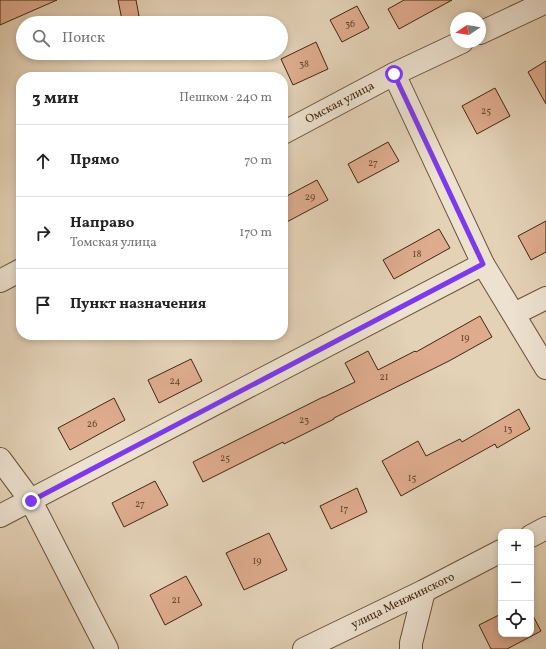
<!DOCTYPE html>
<html lang="ru">
<meta charset="utf-8">
<style>
body{margin:0;font-family:Vollkorn,serif;background:#f6f6f6;color:#222}
.controls{position:absolute;right:12px;bottom:12px;display:grid;overflow:hidden;border-radius:8px;box-shadow:0 2px 6px #0003}
.controls button{width:36px;height:36px;display:grid;place-items:center;padding:0;border:0;border-bottom:1px solid #e0e0e0;background:#fff;color:#222;font:20px sans-serif}
.compass{position:absolute;left:450px;top:12px;width:36px;height:36px;border-radius:50%;background:#fff;box-shadow:0 2px 6px #0003;rotate:258deg}
.stop{position:absolute;width:12px;height:12px;margin:-9px;border:3px solid #7c3aed;border-radius:50%;background:#fff}
.stop.end{background:#7c3aed;border-color:#fff;box-shadow:0 1px 4px #0008}
.list{margin:0;padding:0;list-style:none}
h2{display:flex;justify-content:space-between;align-items:center;height:52px;margin:0;padding:0 16px;font-size:17px}
h2 small{font-size:13px;font-weight:400;color:#767676}
.list li{display:grid;grid-template-columns:26px 1fr auto;gap:12px;align-items:center;box-sizing:border-box;height:72px;padding:0 16px;border-top:1px solid #e0e0e0}
.list b{display:block;font-size:15px;white-space:nowrap}
.list p{margin:0;font-size:13px;white-space:nowrap;color:#767676}
.list em{font-size:13px;font-style:normal;color:#767676}
.icon{flex:none;width:22px;height:22px;fill:none;stroke:currentColor;stroke-width:2;stroke-linecap:round;stroke-linejoin:round}
.map{position:relative;flex:none;width:546px;height:649px;overflow:hidden}
.search{position:absolute;background:#fff;box-shadow:0 2px 6px #0003;left:16px;top:16px;width:272px;height:44px;display:flex;align-items:center;gap:10px;box-sizing:border-box;padding:0 14px;border-radius:22px;color:#767676;font-size:15px}
.panel{position:absolute;background:#fff;box-shadow:0 2px 6px #0003;left:16px;top:72px;width:272px;height:268px;border-radius:16px}
.map>svg:first-child{display:block}
.building{fill:#deab8e;stroke:#412610}
.lines{fill:none;stroke-linecap:round;stroke-linejoin:round}
.minor-casing{stroke:#6a513a;stroke-width:24}
.minor{stroke:#ede2d0;stroke-width:22}
.route{stroke:#7c3aed;stroke-width:5}
.labels{text-anchor:middle;dominant-baseline:central;stroke-width:3;stroke-linejoin:round;paint-order:stroke}
.number-label{font-size:10px;fill:#684730}
.street-label{font-size:12px;fill:#412610;stroke:#ede2d0}
</style>
<div class="map">
<svg width="546" height="649" viewBox="0 0 546 649">
<rect width="100%" height="100%" fill="#e4d2b7"/>
<filter id="stains"><feTurbulence type="fractalNoise" baseFrequency=".005" numOctaves="4"/><feColorMatrix values="0 0 0 0 .2 0 0 0 0 .09 0 0 0 0 .02 0 0 0 .5 -.17"/></filter>
<radialGradient id="worn" r=".72"><stop offset=".6" stop-color="#630" stop-opacity="0"/><stop offset="1" stop-color="#630" stop-opacity=".3"/></radialGradient>
<!-- building -->
<g class="building">
<path d="M0,0h57l-57,25z"/>
<path d="M118,0h18l3,16 -17,4z"/>
<path d="M404,0h48l-53,29 -11,-20z"/>
<path d="M357,6l12,22 -27,14 -12,-22z"/>
<path d="M316,42l12,27 -35,16 -12,-26z"/>
<path d="M546,61v43l-18,-32z"/>
<path d="M495,88l15,28 -33,18 -15,-28z"/>
<path d="M388,142l11,19 -41,22 -10,-19z"/>
<path d="M317,180l11,20 -45,24v-26z"/>
<path d="M546,221v31l-15,8 -13,-24z"/>
<path d="M439,229l11,19 -56,31 -11,-19z"/>
<path d="M480,316l12,21 -43,24 -115,57v1l-50,25 -1,-2 -80,40 -10,-20 130,-65h1l31,-15 -10,-19 23,-12 10,19 37,-19 1,1z"/>
<path d="M191,359l11,22 -43,22 -11,-23z"/>
<path d="M114,398l11,22 -55,30 -12,-22z"/>
<path d="M519,409l11,20 -33,19 -2,-4 -94,52 -19,-35 36,-20 8,15 34,-17 2,3z"/>
<path d="M155,481l13,24 -44,22 -12,-24z"/>
<path d="M357,488l10,24 -36,17 -11,-23z"/>
<path d="M269,533l18,37 -43,20 -18,-37z"/>
<path d="M186,576l16,29 -37,20 -15,-30z"/>
<path d="M531,612l10,19 -34,18h-16l-12,-24 22,-11v20h30z"/>
</g>
<g class="lines">
<defs>
<g id="minor">
<path d="M480,33l66,-31"/>
<path d="M394,74l89,190 63,104"/>
<path d="M283,133l111,-59 68,-32"/>
<path d="M0,281l21,-11"/>
<path d="M514,314l32,-16"/>
<path d="M0,459l31,42 76,148"/>
<path d="M0,516l483,-252"/>
<path d="M531,536l15,-8"/>
<path d="M304,649l120,-58 77,-40"/>
<path d="M411,649v-6l13,-52"/>
</g>
</defs>
<!-- minor casing -->
<use href="#minor" class="minor-casing"/>
<!-- minor -->
<use href="#minor" class="minor"/>
</g>
<g class="lines">
<!-- route -->
<path class="route" d="M31,501l452,-237 -89,-190"/>
</g>
<g class="labels">
<!-- number labels -->
<g class="number-label">
<text x="350" y="24">36</text>
<text x="304" y="64">38</text>
<text x="486" y="111">25</text>
<text x="373" y="163">27</text>
<text x="310" y="197">29</text>
<text x="417" y="254">18</text>
<text x="465" y="338">19</text>
<text x="384" y="377">21</text>
<text x="175" y="381">24</text>
<text x="304" y="420">23</text>
<text x="92" y="424">26</text>
<text x="508" y="429">13</text>
<text x="225" y="458">25</text>
<text x="412" y="478">15</text>
<text x="140" y="504">27</text>
<text x="344" y="509">17</text>
<text x="257" y="561">19</text>
<text x="176" y="600">21</text>
</g>
<!-- street labels -->
<g class="street-label">
<text transform="translate(340 103) rotate(-28)">Омская улица</text>
<text transform="translate(403 601) rotate(-26)">улица Менжинского</text>
</g>
</g>
<rect width="100%" height="100%" filter="url(#stains)"/>
<rect width="100%" height="100%" fill="url(#worn)"/>
</svg>
<div class="controls">
<button>+</button>
<button>−</button>
<button><svg class="icon" aria-label="locate" viewBox="0 0 24 24"><circle cx="12" cy="12" r="6"/><path d="M12 2v4M12 18v4M2 12h4M18 12h4"/></svg></button>
</div>
<svg class="compass" viewBox="-18 -18 36 36"><path d="M0-13l5 13h-10z" fill="#e53935"/><path d="M0 13l5-13h-10z" fill="#767676"/></svg>
<div class="stop" style="left:394px;top:74px"></div>
<div class="stop end" style="left:31px;top:501px"></div>
<div class="search"><svg class="icon" aria-label="search" viewBox="0 0 24 24"><circle cx="10" cy="10" r="6"/><path d="M15 15l6 6"/></svg>Поиск</div>
<section class="panel">
<h2>3 мин<small>Пешком · 240 m</small></h2>
<ul class="list">
<li><svg class="icon" aria-label="ahead" viewBox="0 0 24 24"><path d="M12 20V5M6 11l6-6 6 6"/></svg><div><b>Прямо</b></div><em>70 m</em></li>
<li><svg class="icon" aria-label="right" viewBox="0 0 24 24"><path d="M7 20v-9h11M14 6l5 5-5 5"/></svg><div><b>Направо</b><p>Томская улица</p></div><em>170 m</em></li>
<li><svg class="icon" aria-label="arrive" viewBox="0 0 24 24"><path d="M6 21V4h12l-3 4 3 4H6"/></svg><div><b>Пункт назначения</b></div></li>
</ul>
</section>
</div>
